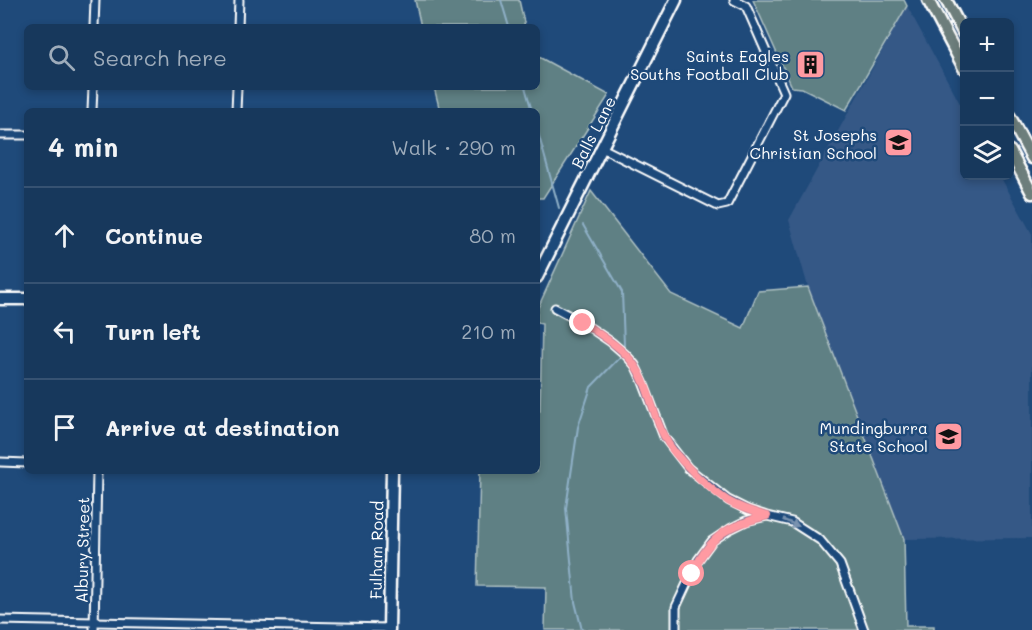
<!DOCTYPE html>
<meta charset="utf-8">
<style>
body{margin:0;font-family:Mali,sans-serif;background:#244365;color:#f1f3f6}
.controls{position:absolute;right:18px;top:18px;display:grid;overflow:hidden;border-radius:9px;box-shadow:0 3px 9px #0003}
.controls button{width:54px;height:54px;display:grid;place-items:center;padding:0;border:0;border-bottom:2px solid #365272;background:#17385c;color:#f1f3f6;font:30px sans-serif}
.stop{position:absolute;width:18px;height:18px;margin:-14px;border:4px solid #ff9aa2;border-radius:50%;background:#fff}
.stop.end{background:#ff9aa2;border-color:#fff;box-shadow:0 2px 6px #0008}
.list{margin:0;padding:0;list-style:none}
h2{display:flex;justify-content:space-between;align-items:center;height:78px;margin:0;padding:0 24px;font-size:26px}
h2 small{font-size:20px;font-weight:400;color:#9eacbb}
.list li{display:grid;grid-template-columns:39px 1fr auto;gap:18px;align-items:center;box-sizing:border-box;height:96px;padding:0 24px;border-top:2px solid #365272}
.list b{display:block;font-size:22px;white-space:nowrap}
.list em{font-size:20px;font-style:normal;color:#9eacbb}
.icon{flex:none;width:33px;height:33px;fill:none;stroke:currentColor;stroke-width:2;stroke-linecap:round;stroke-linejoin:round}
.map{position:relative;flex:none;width:1032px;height:630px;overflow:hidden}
.search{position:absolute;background:#17385c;box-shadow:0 3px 9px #0003;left:24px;top:24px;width:516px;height:66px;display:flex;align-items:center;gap:15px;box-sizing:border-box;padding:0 21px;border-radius:9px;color:#9eacbb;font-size:22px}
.panel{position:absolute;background:#17385c;box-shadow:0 3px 9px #0003;left:24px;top:108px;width:516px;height:366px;border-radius:9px}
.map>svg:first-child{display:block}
.built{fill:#355886}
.green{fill:#5e8084;stroke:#aec0c2;stroke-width:1.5}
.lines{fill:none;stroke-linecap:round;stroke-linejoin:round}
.stream{stroke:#8fb0c7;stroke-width:2}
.street-casing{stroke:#fff;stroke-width:11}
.secondary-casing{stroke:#fff;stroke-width:15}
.primary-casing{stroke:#fff;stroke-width:15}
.street{stroke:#1f4a7a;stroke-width:7}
.secondary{stroke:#1f4a7a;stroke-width:10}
.primary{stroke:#6d7e7c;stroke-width:10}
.oneway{fill:#7992af}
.route{stroke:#ff9aa2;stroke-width:8}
.labels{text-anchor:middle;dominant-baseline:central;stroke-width:5;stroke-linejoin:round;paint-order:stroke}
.poi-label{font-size:16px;fill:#fff;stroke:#1f4a7a;text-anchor:end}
.street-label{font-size:16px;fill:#fff;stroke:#1f4a7a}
</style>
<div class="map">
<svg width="1032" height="630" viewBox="0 0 1032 630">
<rect width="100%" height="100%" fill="#1f4a7a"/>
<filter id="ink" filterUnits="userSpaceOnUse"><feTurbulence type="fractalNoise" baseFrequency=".0167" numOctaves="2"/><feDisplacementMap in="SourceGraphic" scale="12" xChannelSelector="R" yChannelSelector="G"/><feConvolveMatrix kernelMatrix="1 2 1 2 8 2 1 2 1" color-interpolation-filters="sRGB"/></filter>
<g filter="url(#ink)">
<!-- built -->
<path class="built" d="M907,6l57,105v65h36l32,58v304l-128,1 -96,-252 -19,-67z"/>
<!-- green -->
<g class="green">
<path d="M415,0h104l6,27h-104z"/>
<path d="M753,0h151l3,6 -61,104 -44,-22 -10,-1z"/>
<path d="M537,56l72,39 -66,103h-6v-87h-97l-6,-24h103z"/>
<path d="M591,191l80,103 72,34 15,-37 50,-4 96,252 2,87h28v4h-389l1,-43 -69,-1 3,-115h57v-60h3l2,-87 -5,-1v-13z"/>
</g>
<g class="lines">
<!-- stream -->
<g class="stream">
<path d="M501,0l8,27"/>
<path d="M525,87l7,24"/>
<path d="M537,129l22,79"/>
<path d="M583,225l39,67 2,53"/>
<path d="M582,630l-7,-28 -9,-94 12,-81 13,-40 31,-32"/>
</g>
<defs>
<g id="street">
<path d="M94,27l1,-27"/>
<path d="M238,27l1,-27"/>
<path d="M92,111l1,-24"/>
<path d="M236,111l1,-24"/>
<path d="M0,135h27"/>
<path d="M602,148l116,58 9,-2 57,-111 -38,-87 -12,-6"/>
<path d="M555,308l28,15 28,19 15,13 9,10 8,17 21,55 24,31 40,32 20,10 16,5"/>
<path d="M0,462l27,1"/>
<path d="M0,620l389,8"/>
<path d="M94,630l3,-159"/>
<path d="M676,630v-23l22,-47 14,-19 18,-12 16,-8 21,-5 25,6 28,18 20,24 24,66"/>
</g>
<g id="secondary">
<path d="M537,277l139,-277"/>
<path d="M0,299h27"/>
<path d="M389,630l3,-159"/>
</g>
<g id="primary">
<path d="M928,0l36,68"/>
<path d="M946,0l18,34"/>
<path d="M1010,117l22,41"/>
<path d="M1010,151l22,42"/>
</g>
</defs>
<!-- street casing -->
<use href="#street" class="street-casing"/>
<!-- secondary casing -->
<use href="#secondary" class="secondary-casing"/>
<!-- primary casing -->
<use href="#primary" class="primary-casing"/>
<!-- street -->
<use href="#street" class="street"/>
<!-- secondary -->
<use href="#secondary" class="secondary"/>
<!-- primary -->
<use href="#primary" class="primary"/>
</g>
<!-- one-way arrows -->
<defs><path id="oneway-solid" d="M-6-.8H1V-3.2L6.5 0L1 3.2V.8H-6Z" transform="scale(1.5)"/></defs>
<use class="oneway" href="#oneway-solid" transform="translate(791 523) rotate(22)"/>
</g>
<g class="lines" filter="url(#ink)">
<!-- route -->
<path class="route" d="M583,323c18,12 38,24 50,40 16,21 19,50 31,73 11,22 43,51 64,65 12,7 25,11 39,15 -39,9 -58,20 -75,58"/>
</g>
<!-- icons -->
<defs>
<symbol id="building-square" viewBox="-11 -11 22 22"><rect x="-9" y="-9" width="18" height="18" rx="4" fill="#ff9aa2" stroke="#1f4a7a"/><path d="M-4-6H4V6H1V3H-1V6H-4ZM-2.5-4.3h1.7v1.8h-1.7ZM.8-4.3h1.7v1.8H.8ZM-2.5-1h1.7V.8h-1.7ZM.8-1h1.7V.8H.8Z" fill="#111"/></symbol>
<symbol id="school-square" viewBox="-11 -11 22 22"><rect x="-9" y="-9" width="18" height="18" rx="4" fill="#ff9aa2" stroke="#1f4a7a"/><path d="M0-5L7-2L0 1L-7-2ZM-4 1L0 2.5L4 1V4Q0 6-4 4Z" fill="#111"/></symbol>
</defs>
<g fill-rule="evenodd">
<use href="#building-square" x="794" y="48" width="33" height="33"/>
<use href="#school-square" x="882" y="126" width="33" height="33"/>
<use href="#school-square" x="932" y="420" width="33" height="33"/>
</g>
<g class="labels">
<!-- poi labels -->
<g class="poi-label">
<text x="789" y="55">Saints Eagles<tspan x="789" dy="18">Souths Football Club</tspan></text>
<text x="877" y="134">St Josephs<tspan x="877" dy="18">Christian School</tspan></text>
<text x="928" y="427">Mundingburra<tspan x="928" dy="18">State School</tspan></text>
</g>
<!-- street labels -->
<g class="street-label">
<text transform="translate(593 132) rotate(-63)">Balls Lane</text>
<text transform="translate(82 550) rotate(-89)">Albury Street</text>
<text transform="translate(376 550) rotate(-89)">Fulham Road</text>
</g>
</g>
</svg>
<div class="controls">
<button>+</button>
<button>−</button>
<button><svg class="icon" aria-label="layers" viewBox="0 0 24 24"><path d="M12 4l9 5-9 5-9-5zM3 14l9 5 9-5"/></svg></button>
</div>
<div class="stop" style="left:692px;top:574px"></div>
<div class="stop end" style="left:583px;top:323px"></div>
<div class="search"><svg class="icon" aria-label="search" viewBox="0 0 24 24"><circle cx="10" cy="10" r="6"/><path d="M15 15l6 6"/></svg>Search here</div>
<section class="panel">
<h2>4 min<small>Walk · 290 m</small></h2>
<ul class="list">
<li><svg class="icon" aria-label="ahead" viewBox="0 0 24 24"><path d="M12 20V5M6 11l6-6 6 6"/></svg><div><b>Continue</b></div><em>80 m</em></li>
<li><svg class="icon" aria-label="left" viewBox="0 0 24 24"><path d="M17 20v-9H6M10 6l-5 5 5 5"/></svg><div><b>Turn left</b></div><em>210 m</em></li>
<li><svg class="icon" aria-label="arrive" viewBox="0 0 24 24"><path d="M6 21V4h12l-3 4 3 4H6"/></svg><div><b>Arrive at destination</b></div></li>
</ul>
</section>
</div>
